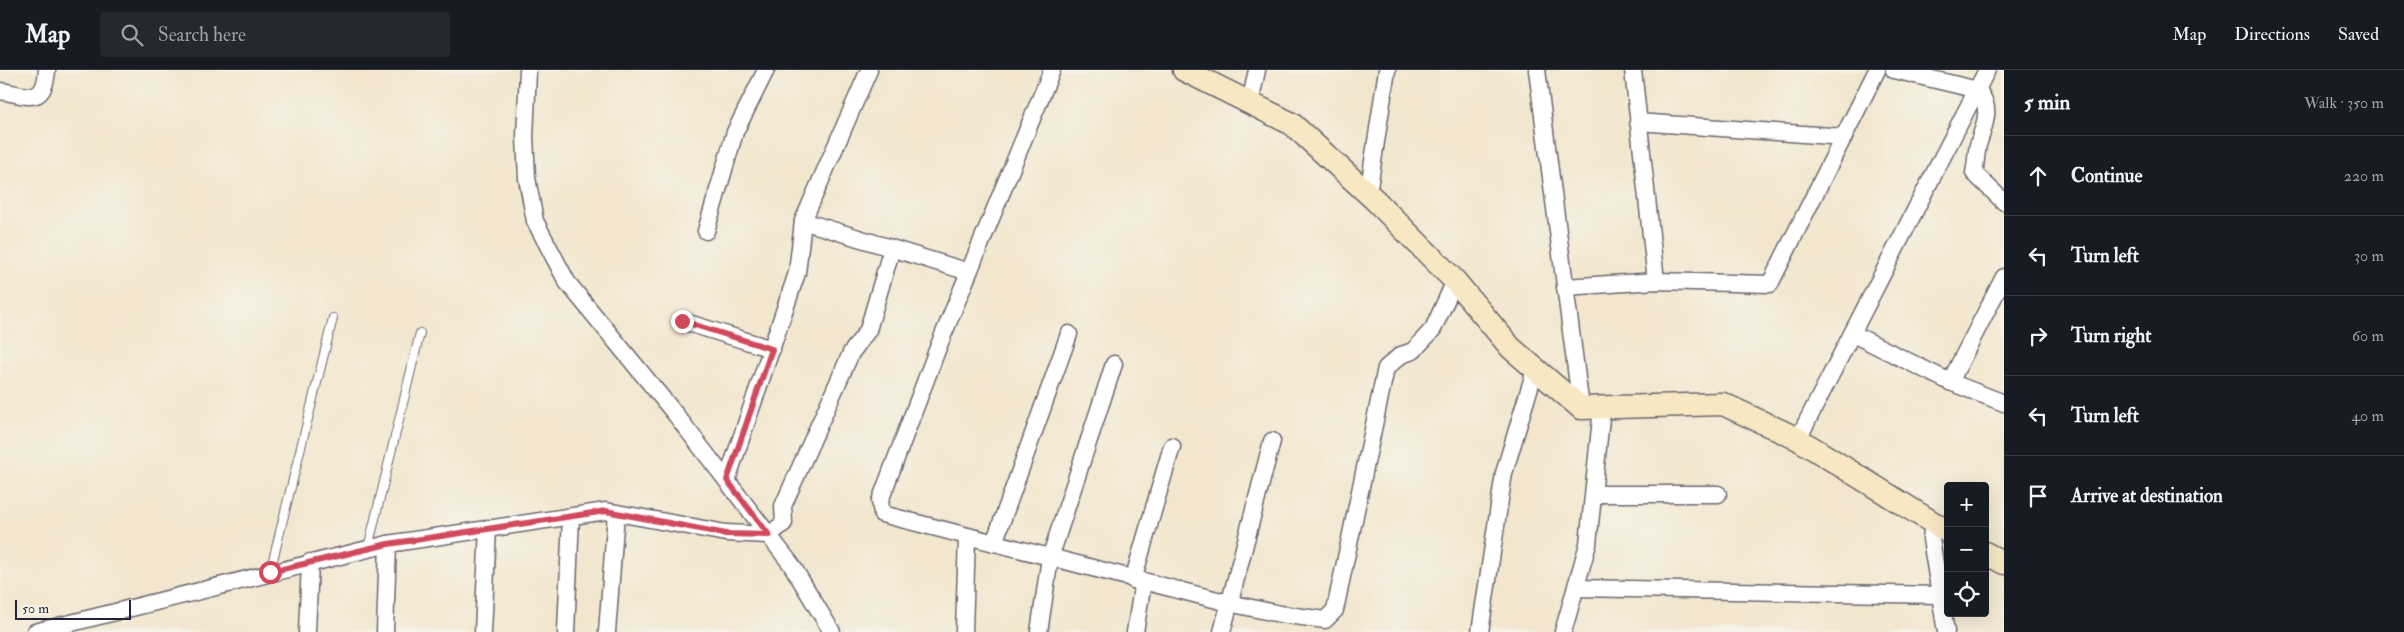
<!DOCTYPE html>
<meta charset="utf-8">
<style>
body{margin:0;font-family:"IM FELL Double Pica",serif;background:#242831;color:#f1f3f6}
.controls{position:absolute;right:15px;bottom:15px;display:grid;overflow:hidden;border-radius:5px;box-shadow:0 5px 20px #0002}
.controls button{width:45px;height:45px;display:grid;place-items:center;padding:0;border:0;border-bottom:1px solid #363941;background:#171b24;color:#f1f3f6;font:25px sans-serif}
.scale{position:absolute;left:15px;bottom:12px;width:116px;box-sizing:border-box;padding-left:5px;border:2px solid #22223b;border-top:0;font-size:14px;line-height:18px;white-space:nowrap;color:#22223b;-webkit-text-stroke:4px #f7f3e8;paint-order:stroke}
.stop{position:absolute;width:15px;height:15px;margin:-11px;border:4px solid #d1495b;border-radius:50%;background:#fff}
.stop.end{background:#d1495b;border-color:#fff;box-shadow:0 1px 5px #0008}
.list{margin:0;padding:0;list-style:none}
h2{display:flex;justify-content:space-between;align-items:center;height:65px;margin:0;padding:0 20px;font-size:21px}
h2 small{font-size:16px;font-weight:400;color:#9ea1a6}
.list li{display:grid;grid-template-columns:32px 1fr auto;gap:15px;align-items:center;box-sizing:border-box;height:80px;padding:0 20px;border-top:1px solid #363941}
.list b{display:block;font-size:19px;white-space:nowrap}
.list em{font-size:16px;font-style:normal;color:#9ea1a6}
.icon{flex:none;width:28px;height:28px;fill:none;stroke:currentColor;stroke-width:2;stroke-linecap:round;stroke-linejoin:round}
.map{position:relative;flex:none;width:2004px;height:562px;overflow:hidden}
header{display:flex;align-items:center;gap:30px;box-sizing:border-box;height:70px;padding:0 25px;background:#171b24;border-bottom:1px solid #363941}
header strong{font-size:24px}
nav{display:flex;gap:28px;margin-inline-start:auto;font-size:18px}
.search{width:350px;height:45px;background:#242831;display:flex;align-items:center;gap:12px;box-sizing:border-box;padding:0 18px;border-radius:5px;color:#9ea1a6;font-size:19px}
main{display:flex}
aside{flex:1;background:#171b24}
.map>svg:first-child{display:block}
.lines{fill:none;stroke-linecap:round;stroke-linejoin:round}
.lane-casing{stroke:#6b676e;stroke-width:10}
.street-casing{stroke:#6b676e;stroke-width:19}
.secondary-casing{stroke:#6b676e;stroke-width:25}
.lane{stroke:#fff;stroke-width:8}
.street{stroke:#fff;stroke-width:16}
.secondary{stroke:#f7e8c3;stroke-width:22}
.route{stroke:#d1495b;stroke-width:6}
</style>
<header>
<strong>Map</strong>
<div class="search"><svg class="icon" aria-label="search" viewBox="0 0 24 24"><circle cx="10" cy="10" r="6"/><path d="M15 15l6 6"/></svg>Search here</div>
<nav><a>Map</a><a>Directions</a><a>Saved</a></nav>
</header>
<main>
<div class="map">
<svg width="2004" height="562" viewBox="0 0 2004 562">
<rect width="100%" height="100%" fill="#f7f3e8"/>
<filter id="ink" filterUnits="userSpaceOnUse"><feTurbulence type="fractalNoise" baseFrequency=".02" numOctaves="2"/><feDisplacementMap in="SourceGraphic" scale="10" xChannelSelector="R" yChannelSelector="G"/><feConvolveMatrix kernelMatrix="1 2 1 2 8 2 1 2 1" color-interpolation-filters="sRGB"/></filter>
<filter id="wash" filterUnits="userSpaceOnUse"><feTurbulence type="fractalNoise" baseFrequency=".0096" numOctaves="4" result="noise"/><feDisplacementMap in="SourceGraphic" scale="20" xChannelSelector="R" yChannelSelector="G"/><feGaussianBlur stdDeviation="1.12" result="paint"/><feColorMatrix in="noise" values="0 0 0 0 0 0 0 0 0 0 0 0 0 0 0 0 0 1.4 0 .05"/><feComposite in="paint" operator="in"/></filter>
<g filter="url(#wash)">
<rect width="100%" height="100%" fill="#f2e6ce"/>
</g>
<g filter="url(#ink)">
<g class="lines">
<defs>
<g id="lane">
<path d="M368,478l52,-215"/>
<path d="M270,502l63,-254"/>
</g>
<g id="street">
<path d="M528,0l-3,67 2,41 8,43 32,61 109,133 115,149 41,68"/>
<path d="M1052,0l-113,275 -59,156 2,13 347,89 51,11 45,6 10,-10 51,-242 15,-13 12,-4 20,-22 22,-48"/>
<path d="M1537,0l44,338"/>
<path d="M1633,0l23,211"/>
<path d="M1894,0l84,20c15,19 6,35 0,55 -2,9 -2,19 -4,28l30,29"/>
<path d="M0,21c28,4 44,16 47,-21"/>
<path d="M1250,33l7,-33"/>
<path d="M1638,52l206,15"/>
<path d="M1368,124l19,-124"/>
<path d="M803,151l166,51"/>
<path d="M706,161l29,-99 31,-62"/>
<path d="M1565,217l91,-6 114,3 107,-214"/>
<path d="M682,251l90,28"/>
<path d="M1853,264l97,48 54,21"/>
<path d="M1950,312l54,-105"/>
<path d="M1798,369l189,-369"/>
<path d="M727,410l70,-207 6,-52 66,-151"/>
<path d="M1594,424h124"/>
<path d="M1933,453l-2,16 15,93"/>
<path d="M994,473l75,-209"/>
<path d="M1133,510l39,-134"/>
<path d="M1576,518l363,7"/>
<path d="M35,562l353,-88 218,-33 120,22 43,2 15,-12 -1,-17 68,-153 17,-23 24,-82"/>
<path d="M307,562l3,-70"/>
<path d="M385,562l3,-88"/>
<path d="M483,562l5,-104"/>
<path d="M566,562l5,-115"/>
<path d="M607,562l9,-119"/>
<path d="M964,562l3,-96"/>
<path d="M1039,562l11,-74 64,-194"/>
<path d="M1135,562l8,-50"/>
<path d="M1222,562l50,-191"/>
<path d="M1480,562l24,-159 31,-103"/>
<path d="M1563,562l25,-88 14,-136"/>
</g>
<g id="secondary">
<path d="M1184,0l108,54 83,76 80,81 56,67 70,60 142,-4 75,35 150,93"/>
<path d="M1985,483l19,10"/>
</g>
</defs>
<!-- lane casing -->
<use href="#lane" class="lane-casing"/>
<!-- street casing -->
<use href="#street" class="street-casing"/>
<!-- secondary casing -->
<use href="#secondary" class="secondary-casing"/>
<!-- lane -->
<use href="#lane" class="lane"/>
<!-- street -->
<use href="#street" class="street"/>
<!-- secondary -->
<use href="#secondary" class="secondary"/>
</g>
</g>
<g class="lines" filter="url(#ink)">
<!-- route -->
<path class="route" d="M270,502l118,-28 218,-33 120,23 43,1 -42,-55 45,-131 -90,-28"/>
</g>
</svg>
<div class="controls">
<button>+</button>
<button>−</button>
<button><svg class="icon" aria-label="locate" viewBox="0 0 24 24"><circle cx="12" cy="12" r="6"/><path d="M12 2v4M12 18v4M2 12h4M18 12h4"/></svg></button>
</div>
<div class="scale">50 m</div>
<div class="stop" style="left:270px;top:502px"></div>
<div class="stop end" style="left:682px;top:251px"></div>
</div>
<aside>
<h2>5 min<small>Walk · 350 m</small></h2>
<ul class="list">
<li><svg class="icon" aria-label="ahead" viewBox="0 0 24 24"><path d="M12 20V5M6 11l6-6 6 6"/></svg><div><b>Continue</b></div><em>220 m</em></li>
<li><svg class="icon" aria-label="left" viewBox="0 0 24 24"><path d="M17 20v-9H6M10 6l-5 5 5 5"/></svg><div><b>Turn left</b></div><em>30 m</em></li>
<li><svg class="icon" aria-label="right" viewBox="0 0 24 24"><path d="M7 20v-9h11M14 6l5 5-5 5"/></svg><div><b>Turn right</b></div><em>60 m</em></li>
<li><svg class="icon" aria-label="left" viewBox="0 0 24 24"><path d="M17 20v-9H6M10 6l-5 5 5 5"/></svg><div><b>Turn left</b></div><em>40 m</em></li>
<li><svg class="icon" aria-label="arrive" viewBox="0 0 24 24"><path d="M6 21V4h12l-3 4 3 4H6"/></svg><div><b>Arrive at destination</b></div></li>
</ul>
</aside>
</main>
